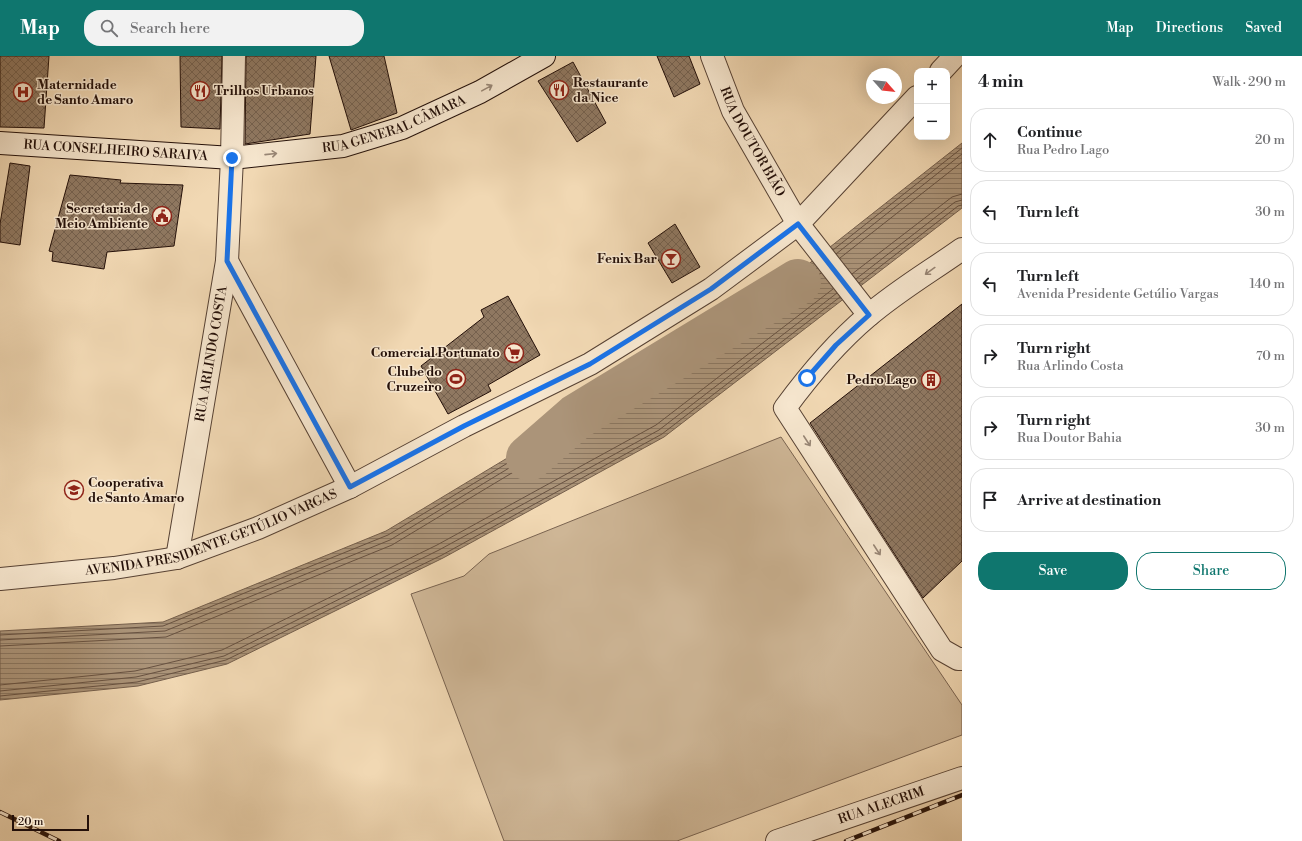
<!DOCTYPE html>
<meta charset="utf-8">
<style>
body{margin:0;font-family:"Libre Bodoni",serif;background:#f2f2f2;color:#202124}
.controls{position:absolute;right:12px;top:12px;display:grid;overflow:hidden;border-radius:8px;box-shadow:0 4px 16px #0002}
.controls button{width:36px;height:36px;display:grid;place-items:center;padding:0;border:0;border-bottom:1px solid #e0e0e0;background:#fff;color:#202124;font:20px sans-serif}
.compass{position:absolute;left:866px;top:12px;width:36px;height:36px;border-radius:50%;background:#fff;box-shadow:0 4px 16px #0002;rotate:117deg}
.scale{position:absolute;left:12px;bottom:10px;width:77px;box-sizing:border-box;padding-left:4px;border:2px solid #241009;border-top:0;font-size:11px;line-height:14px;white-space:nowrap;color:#241009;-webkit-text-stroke:3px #f6e6ce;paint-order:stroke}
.stop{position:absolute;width:12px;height:12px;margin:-9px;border:3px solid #1a73e8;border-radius:50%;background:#fff}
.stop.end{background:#1a73e8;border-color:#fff;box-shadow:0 1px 4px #0008}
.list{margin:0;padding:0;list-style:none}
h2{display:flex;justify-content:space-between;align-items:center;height:52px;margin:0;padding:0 16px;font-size:17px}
h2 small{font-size:13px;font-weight:400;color:#757577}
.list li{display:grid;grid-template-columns:26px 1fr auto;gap:12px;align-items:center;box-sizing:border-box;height:64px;margin:0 8px 8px;padding:0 8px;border:1px solid #e0e0e0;border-radius:16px}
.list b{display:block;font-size:15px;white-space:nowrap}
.list p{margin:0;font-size:13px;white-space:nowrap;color:#757577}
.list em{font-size:13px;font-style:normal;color:#757577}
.actions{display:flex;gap:8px;padding:12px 16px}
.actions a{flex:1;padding:9px 0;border:1px solid #0f766e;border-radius:16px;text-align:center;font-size:14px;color:#0f766e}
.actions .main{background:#0f766e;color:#fff}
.icon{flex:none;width:22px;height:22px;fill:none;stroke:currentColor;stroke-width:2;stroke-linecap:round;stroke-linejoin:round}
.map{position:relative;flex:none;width:962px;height:785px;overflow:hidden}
header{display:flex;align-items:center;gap:24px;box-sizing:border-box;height:56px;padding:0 20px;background:#0f766e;color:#fff}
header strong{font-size:19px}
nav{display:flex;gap:22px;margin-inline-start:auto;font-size:14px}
.search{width:280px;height:36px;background:#f2f2f2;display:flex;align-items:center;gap:10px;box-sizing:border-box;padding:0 14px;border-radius:16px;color:#757577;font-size:15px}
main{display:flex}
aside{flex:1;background:#fff}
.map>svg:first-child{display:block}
.grass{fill:#ceb696;stroke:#796350}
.water{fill:url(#water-rules);stroke:#755f4c}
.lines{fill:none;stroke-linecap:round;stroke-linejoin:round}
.shore{stroke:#685241;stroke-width:1}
.river{stroke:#ab9479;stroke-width:46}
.building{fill:url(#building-cross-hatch);stroke:#241009}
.street-casing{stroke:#574234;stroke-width:24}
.secondary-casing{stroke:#241009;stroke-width:24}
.street{stroke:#f6e6ce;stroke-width:22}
.secondary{stroke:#f6e6ce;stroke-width:22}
.rail-casing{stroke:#241009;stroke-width:4.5}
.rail{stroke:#f6e6ce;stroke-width:3;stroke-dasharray:9;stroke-linecap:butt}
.oneway{stroke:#988675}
.route{stroke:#1a73e8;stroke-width:5}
.labels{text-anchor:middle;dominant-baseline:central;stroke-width:3;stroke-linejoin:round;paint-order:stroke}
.poi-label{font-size:13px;font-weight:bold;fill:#241009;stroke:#f6e6ce;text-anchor:end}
.street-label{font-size:13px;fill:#241009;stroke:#f6e6ce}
</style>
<header>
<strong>Map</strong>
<div class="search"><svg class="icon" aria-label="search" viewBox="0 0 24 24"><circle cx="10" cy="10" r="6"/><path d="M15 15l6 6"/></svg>Search here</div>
<nav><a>Map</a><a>Directions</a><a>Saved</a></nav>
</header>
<main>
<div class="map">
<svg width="962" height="785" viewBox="0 0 962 785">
<defs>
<pattern id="water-rules" width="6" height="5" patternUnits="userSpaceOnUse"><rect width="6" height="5" fill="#ab9479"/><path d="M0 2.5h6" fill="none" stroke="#8b7761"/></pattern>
<pattern id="building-cross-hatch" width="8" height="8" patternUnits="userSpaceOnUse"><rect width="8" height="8" fill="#8f7861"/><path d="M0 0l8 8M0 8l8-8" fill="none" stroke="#75614e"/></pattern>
</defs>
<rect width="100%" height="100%" fill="#f1d8b3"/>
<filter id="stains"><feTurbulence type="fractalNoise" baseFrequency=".005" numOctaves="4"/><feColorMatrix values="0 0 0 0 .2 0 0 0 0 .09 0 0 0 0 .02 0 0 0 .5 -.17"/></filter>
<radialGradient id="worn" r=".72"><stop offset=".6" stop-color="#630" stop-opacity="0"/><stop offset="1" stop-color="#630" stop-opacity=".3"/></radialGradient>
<!-- grass -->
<path class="grass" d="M781,381l181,268v30l-285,106h-173l-93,-247 53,-18 25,-22z"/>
<!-- water -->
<path class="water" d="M962,87v65l-298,229 -221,121 -216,106 -89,22 -138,14v-69l163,-9 223,-91 354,-213z"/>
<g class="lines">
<!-- shore -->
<g class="shore">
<path d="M833,194l129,-102"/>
<path d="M836,198l126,-100"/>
<path d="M840,202l122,-96"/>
<path d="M852,218l100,-77 10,-3"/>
<path d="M856,223l99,-77 7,-2"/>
<path d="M859,227l99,-77 4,-1"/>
<path d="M0,579l163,-9 225,-91 354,-213 72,-57"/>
<path d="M0,584l165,-9 225,-91 354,-214 73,-58"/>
<path d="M0,590l166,-9 226,-92 356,-214 73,-58"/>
<path d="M0,629l135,-14 87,-21 215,-105 219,-120 177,-136"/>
<path d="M0,635l136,-14 88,-21 215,-106 220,-120 178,-137"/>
<path d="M0,640l137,-14 89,-22 216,-105 220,-121 178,-137"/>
</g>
<!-- river -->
<path class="river" d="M529,402l47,-41 222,-135"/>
</g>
<!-- building -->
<g class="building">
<path d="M0,0h49l-5,72 -44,-1z"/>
<path d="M180,0h42l-2,73 -39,-2z"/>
<path d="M246,0h70l-6,78 -65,10z"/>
<path d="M329,0h55l13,57 -46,17z"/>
<path d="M657,0h32l11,28 -26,13z"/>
<path d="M573,6l33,61 -29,19 -39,-61z"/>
<path d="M10,107l20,3 -10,79 -20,-3v-18z"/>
<path d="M70,119l51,5 -1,3 63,2 -9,61 -67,6 -3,17 -52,-8 1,-9 -4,-1z"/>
<path d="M675,168l25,43 -28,16 -24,-40z"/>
<path d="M508,240l32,59 -52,30 3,6 -43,23 -27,-48 63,-49 -3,-7z"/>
<path d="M962,248v257l-39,37 -113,-175z"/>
</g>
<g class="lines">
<defs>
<g id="street">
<path id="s1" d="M712,0l21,55 65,113 71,91"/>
<path d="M941,15l14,-15"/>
<path d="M962,193c-31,22 -65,42 -94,67 -32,27 -58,58 -83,92l157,242 16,9h4"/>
<path d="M227,205l123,226"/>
<path id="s2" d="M177,502l50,-297 5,-103 2,-102"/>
<path id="s3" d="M0,523l114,-11 63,-10 81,-30 92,-41 114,-61 126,-62 121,-75 87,-65 119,-127"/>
<path id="s4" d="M777,785l185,-63"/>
</g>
<g id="secondary">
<path id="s5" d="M0,87l232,15 111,-12 59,-18 78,-36 64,-36"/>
</g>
</defs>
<!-- street casing -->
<use href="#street" class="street-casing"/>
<!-- secondary casing -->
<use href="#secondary" class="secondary-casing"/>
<!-- street -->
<use href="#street" class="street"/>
<!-- secondary -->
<use href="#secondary" class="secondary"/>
<defs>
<g id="rail">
<path d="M0,756l59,29"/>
<path d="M846,785l116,-46"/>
</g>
</defs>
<!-- rail casing -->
<use href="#rail" class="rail-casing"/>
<!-- rail -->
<use href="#rail" class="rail"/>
</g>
<!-- one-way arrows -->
<defs><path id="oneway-shaft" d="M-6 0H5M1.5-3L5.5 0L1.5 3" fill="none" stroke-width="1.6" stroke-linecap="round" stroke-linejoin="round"/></defs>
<g class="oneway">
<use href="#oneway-shaft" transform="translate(487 32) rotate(-29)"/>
<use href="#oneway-shaft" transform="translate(271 98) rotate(-6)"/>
<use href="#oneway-shaft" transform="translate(930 215) rotate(144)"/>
<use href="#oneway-shaft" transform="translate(807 385) rotate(57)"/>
<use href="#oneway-shaft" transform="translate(877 494) rotate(57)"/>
</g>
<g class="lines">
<!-- route -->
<path class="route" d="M232,102l-5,103 123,226 114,-61 126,-62 121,-75 87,-65 71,91 -33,30 -29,33"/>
</g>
<!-- icons -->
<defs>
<symbol id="restaurant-ring" viewBox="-11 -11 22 22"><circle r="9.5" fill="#f6e6ce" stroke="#8f2418" stroke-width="1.5"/><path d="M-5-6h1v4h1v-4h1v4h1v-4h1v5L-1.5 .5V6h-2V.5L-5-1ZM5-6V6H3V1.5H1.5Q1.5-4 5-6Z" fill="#8f2418"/></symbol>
<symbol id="hospital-ring" viewBox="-11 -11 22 22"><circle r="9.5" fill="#f6e6ce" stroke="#8f2418" stroke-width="1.5"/><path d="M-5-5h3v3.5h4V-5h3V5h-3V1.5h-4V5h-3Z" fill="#8f2418"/></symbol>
<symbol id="civic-ring" viewBox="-11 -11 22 22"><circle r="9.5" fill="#f6e6ce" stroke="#8f2418" stroke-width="1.5"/><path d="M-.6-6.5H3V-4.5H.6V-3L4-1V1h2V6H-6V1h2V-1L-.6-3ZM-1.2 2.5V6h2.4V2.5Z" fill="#8f2418"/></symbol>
<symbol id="bar-ring" viewBox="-11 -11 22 22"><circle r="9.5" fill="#f6e6ce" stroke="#8f2418" stroke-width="1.5"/><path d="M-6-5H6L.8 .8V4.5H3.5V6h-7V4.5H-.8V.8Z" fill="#8f2418"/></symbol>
<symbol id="supermarket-ring" viewBox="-11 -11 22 22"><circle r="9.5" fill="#f6e6ce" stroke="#8f2418" stroke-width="1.5"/><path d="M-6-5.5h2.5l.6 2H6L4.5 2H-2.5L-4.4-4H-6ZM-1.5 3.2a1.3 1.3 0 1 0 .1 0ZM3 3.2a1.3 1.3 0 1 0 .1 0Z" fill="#8f2418"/></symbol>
<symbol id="stadium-ring" viewBox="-11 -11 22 22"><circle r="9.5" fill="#f6e6ce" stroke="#8f2418" stroke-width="1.5"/><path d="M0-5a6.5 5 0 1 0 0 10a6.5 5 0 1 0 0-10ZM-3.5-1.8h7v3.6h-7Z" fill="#8f2418"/></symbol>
<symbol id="building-ring" viewBox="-11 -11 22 22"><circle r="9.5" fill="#f6e6ce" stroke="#8f2418" stroke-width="1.5"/><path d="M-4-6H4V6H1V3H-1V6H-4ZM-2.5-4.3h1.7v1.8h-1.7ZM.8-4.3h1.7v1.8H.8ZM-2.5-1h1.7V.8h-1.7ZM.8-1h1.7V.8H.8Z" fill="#8f2418"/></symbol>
<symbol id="school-ring" viewBox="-11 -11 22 22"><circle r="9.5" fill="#f6e6ce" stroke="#8f2418" stroke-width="1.5"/><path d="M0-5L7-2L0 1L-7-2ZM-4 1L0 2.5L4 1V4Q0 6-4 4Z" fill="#8f2418"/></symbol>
</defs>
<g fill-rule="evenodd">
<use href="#restaurant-ring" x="548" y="23" width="22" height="22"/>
<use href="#restaurant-ring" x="189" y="24" width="22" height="22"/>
<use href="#hospital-ring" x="12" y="25" width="22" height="22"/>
<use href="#civic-ring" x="151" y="149" width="22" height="22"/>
<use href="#bar-ring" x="660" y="192" width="22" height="22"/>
<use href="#supermarket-ring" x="503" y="286" width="22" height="22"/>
<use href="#stadium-ring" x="445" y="312" width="22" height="22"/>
<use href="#building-ring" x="920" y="313" width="22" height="22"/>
<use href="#school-ring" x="63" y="423" width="22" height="22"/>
</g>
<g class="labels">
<!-- poi labels -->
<g class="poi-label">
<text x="573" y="27" text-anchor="start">Restaurante<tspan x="573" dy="15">da Nice</tspan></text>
<text x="37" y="29" text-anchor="start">Maternidade<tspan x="37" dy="15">de Santo Amaro</tspan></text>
<text x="214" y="35" text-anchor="start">Trilhos Urbanos</text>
<text x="148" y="153">Secretaria de<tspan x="148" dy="15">Meio Ambiente</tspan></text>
<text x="657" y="203">Fenix Bar</text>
<text x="500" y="297">Comercial Portunato</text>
<text x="442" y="316">Clube do<tspan x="442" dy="15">Cruzeiro</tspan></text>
<text x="917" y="324">Pedro Lago</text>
<text x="88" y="427" text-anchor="start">Cooperativa<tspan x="88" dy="15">de Santo Amaro</tspan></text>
</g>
<!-- street labels -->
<g class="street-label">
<text stroke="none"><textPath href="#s5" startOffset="399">RUA GENERAL CÂMARA</textPath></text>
<text stroke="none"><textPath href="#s1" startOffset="95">RUA DOUTOR BIÃO</textPath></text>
<text stroke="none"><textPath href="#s5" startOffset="116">RUA CONSELHEIRO SARAIVA</textPath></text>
<text stroke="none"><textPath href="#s2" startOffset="207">RUA ARLINDO COSTA</textPath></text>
<text stroke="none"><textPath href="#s3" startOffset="218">AVENIDA PRESIDENTE GETÚLIO VARGAS</textPath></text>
<text stroke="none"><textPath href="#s4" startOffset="110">RUA ALECRIM</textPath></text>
</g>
</g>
<rect width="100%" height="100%" filter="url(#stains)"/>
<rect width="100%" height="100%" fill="url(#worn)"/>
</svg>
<div class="controls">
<button>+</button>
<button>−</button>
</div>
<svg class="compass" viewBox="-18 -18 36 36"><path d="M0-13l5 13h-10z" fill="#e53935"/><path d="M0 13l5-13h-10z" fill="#757577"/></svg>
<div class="scale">20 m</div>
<div class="stop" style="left:807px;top:322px"></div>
<div class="stop end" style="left:232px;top:102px"></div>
</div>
<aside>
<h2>4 min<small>Walk · 290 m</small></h2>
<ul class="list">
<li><svg class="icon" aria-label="ahead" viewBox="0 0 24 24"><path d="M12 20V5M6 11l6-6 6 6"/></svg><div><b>Continue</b><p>Rua Pedro Lago</p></div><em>20 m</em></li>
<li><svg class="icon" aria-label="left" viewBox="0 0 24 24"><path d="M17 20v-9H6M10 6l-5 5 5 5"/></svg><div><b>Turn left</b></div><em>30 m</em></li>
<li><svg class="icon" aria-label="left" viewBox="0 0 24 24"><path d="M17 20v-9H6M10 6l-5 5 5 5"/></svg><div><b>Turn left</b><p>Avenida Presidente Getúlio Vargas</p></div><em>140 m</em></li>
<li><svg class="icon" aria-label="right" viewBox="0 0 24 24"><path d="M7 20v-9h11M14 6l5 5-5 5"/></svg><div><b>Turn right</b><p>Rua Arlindo Costa</p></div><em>70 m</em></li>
<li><svg class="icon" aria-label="right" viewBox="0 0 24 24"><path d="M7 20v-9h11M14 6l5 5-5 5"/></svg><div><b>Turn right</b><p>Rua Doutor Bahia</p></div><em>30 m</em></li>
<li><svg class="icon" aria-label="arrive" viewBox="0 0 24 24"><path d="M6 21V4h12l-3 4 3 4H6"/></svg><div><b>Arrive at destination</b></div></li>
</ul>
<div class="actions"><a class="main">Save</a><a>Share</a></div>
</aside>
</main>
